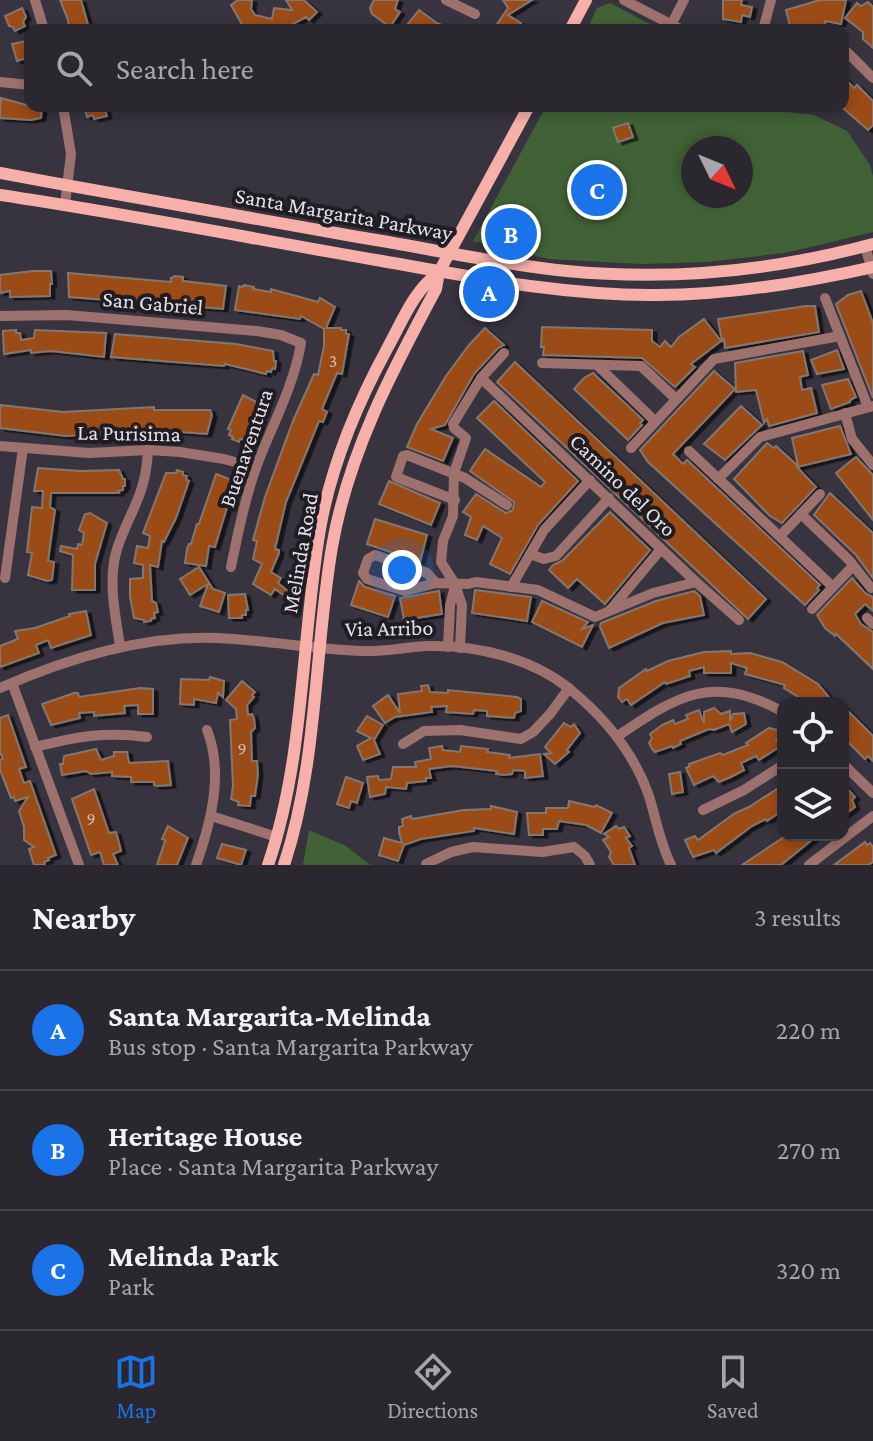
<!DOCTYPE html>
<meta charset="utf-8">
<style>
body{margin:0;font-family:"Crimson Pro",serif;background:#322f37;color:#f1f3f6}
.controls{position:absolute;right:24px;bottom:24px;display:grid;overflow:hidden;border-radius:16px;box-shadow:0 4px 12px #0003}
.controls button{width:72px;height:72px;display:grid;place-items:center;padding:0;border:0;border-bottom:2px solid #46444b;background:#2a272f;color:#f1f3f6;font:40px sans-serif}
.compass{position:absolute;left:681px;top:136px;width:72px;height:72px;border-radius:50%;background:#2a272f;box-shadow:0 4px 12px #0003;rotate:133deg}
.you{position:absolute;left:402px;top:570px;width:28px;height:28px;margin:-20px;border:6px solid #fff;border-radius:50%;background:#1a73e8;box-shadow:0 0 0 12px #1a73e833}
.badge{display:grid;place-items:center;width:52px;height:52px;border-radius:50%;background:#1a73e8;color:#fff;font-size:26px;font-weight:700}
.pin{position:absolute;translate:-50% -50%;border:4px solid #fff;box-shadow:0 2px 8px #0006}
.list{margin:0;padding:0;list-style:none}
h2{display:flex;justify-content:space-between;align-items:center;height:104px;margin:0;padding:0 32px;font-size:34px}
h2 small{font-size:26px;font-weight:400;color:#a5a5aa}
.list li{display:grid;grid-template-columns:52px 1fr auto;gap:24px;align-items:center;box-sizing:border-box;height:120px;padding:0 32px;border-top:2px solid #46444b}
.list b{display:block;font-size:30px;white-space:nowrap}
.list p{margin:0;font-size:26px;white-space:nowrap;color:#a5a5aa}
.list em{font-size:26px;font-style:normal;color:#a5a5aa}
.icon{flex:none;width:44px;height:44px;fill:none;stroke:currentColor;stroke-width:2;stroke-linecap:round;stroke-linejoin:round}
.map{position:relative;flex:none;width:873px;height:865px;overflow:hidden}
.search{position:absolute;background:#2a272f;box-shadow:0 4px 12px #0003;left:24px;right:24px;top:24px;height:88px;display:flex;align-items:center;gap:20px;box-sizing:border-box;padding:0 28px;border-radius:16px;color:#a5a5aa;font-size:30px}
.sheet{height:464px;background:#2a272f}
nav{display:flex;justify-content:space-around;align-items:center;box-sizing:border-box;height:112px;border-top:2px solid #46444b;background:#2a272f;font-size:22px;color:#a5a5aa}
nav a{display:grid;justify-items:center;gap:4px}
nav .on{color:#1a73e8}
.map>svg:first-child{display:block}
.green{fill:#416236;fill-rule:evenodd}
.building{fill:#9b4b15;stroke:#847770;stroke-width:2;filter:url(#shadow)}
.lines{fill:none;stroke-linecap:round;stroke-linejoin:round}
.minor{stroke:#9d716d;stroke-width:10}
.major{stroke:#f7b0a9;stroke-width:12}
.labels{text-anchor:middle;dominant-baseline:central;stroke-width:8;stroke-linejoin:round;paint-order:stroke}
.number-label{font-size:18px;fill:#d1bbb2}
.street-label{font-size:22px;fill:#e3e0e7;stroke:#1f1d22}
</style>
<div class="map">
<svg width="873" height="865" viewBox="0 0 873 865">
<defs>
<filter id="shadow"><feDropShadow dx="4.5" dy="2.5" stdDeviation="0" flood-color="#0009"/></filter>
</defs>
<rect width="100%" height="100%" fill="#38343f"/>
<!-- green -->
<g class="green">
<path d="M610,3l51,27h-74l10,-22z"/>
<path d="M546,106h185l83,9 33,16 23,34 3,11v56l-88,21 -79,9 -65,2 -92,-5 -76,-18zM693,148h48v48h-48z"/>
<path d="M309,830l37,16 24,19h-67z"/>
</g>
<!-- building -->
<g class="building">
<path d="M60,0h21l8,28 -20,2 -1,-10z"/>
<path d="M238,0h14l-1,9 4,6 17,4 2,-11 18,2 -6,-10h18l13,12 -8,8 -3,-3 -17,9v4h-40l-6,-4 -12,-21z"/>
<path d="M374,0h24l-3,9 5,3 -10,15 -18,-13 -2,-6z"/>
<path d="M503,0h29l-24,15 13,8 -5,7h-23l15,-22z"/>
<path d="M723,0h19l-1,5 11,2 -2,10 -8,-2 -1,7 -18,-3z"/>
<path d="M820,0h26l-5,24 -16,-3 1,5 -35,4 -5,-20z"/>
<path d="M868,2l5,5v41l-10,-9v-7l-18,-14 12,-15 4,3z"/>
<path d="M22,8l4,9 -3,5 2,4 -10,5 -2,-4 -4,-1 -4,-10z"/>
<path d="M419,10l18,13 16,7h-50z"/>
<path d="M30,40l-3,18 -10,3 -5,-17z"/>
<path d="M843,77l11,11 3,-3 16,16v24l-5,5 -25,-22z"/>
<path d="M1,98l29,8h12l-1,12 -10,2 -31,-2z"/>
<path d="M84,106h20l3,10 -13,3 -1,-4 -6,2z"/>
<path d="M628,123l5,14 -15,5 -5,-14z"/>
<path d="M33,271h18l1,13h-2v12l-40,1v-6l-10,2v-18z"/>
<path d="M68,273l103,9v-4l4,-2 8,1v4l43,5 -3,23 -154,-12z"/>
<path d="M244,285l10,2 -1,2 18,3v-3l47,13 2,-4 15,9 -9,21h15v2h5v4h3l-7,40 -5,-1 -15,36 5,3 -4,10 -4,-1 -33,81 -11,47 4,1v3l-8,19 10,6 -3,5 11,9 -4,4 -10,-7 -4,6 -18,-11 9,-20 -9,-5 4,-18 -4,-1 12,-43 28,-76 21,-47 4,1 6,-29v-17l-23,-13 -1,3 -65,-9 4,-24 4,1z"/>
<path d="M861,291l12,32v75l-37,-94 12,-9z"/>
<path d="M806,306h9l4,26 -94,16 -1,-9 -2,2 -4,-22z"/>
<path d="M704,319l17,22 -30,23 4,3 -20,20 -33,-29 -99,-3 1,-8h-3l1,-20 110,3v11l8,6 5,-6 6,6 8,-10z"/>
<path d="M485,328l19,17 -6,3 -24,26 -29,51 -14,4 22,9 -10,23 -36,-14 10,-23 29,-48 23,-31z"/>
<path d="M16,330v3h4l1,7 13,-2 1,-8 71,3 -2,24 -53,-6 -20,2v-3l-27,4 -1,-23z"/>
<path d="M115,334l121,10 37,7 1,10h2l-1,8 -3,-1 -1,4 -4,-1 -1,3 -41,-10 -1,2 -113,-9z"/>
<path d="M837,350l7,19 -27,5 -6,-14z"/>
<path d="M803,351l5,24 -8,2 2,13 9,-2 6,25 -48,13 -2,-7 -3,4 -8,-33 -20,2 -1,-29z"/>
<path d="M515,362l251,237 -18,20 -251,-237z"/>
<path d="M714,371l21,18 -62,65 10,10 4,-4 133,125 -3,3 2,2 -14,15 -157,-143 -8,-12z"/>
<path d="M593,373l50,47 -3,3 2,2 -14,15 -54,-51 10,-11z"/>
<path d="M848,379l8,18 -6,3v2l-19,7 -9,-24z"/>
<path d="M243,395l21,11 -14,34 -10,-1 -1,3 -7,-3 1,-2 -4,-2 2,-5 -3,-1z"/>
<path d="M494,401l84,80 -40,44 -28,49 -20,-10 12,-26 -19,-12 -6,14 -12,-5 6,-18 -8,-5 13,-18 30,19 7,-3 1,-8 -44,-31 15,-22 56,38 4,-5 -68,-64z"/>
<path d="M0,405l63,7 91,-5v3h56l2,5 -5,19 -40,-3 -101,5 -66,-8z"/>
<path d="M741,406l21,19 -37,35 -21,-16z"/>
<path d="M840,426l11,28 -54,13 19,20 -34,36 -12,-7 -36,-37 33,-36 7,5 2,-2 22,20 -6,-28z"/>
<path d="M856,457l17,18v45l-37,-47z"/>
<path d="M38,468l42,3 39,-1 4,9h2v7h-2v4l-5,1 1,2h-68l-1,14 5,3 -7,51 6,1 -2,18 -5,1 -19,-6 4,-22 -5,-1 5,-45 10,1 1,-17h-9z"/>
<path d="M177,470l6,2v3l4,1 -1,4 3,1 -13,37 -12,24 -2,-1 -4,26 -8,-2 2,36 4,2 2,9 -4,1 1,5 -4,1v2l-7,1v-2l-10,-2 -4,-21v-18l13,-1v-13l-9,-2 3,-17 11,2 2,-12 -7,-3 23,-60h10z"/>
<path d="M216,474l19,7 -20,66 -6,-1 -3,20 -21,-3 2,-14 2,-5h2l6,-20h2z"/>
<path d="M389,481l51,22 -9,22 -52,-21z"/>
<path d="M830,493l43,40v45l-18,-24 -41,-39z"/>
<path d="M610,512l40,38 -45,54 -28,-25 -9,9 -19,-18 4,-5 9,-4z"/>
<path d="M90,513l17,10 -12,41v26h-23l1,-35 -13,-4 1,-5 16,3 1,-5 4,1 2,-12 -5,-3 6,-16z"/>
<path d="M375,519l52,16 -7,27 -53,-18z"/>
<path d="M199,567l14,22 12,4 -6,19 -19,-6 8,-22 -18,11 -10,-16z"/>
<path d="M852,578l13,15 8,4v14l-8,-7 -10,10 6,10 12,8v37l-37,-35 -1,2 -10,-8 -8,-13z"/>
<path d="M359,581l6,6 30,9 -7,21 -37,-12z"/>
<path d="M475,590l56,7 -4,24 -55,-8z"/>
<path d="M439,591l3,23 -38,6 -4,-22z"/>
<path d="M694,591l6,5 4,19 -41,8 -54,25 -9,-21 1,-4 55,-22z"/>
<path d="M245,594l3,16h-2v5h-4v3h-13l-1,-23z"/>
<path d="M542,601l46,21 -6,7 11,-4 -11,22 -50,-25z"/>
<path d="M86,611l5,24 -40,13 -3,-8 -12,5 3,8 -39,14v-21l18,-7 -3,-8 20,-3 35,-12 -1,-2z"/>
<path d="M731,651v3l19,-1 32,9 36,22 16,19h-26l-24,-15 1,-3 -40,-11 2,-6 -16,-5v10h-27v-6l-15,4 1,5 -24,8 -1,-2 -34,23 -4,-6 -5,3 -4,-5 1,-9 27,-19 1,2 21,-10 36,-9z"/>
<path d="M210,677l14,4 -1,16 -5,-4 -2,10 -22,-4v6l-14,-1 1,-25 28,1z"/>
<path d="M242,681l13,11 -3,3 2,2 -7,8 1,10 4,-1 2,4 1,10 -4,4 1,29h5l1,13 -3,22h-4l-1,10 -12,-1 1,-3 -8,-3 2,-13 -3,-66 7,-1 -1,-10 -10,-9z"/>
<path d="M428,685l2,7 18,1v-3l69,7 4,2v12l-6,2 -1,5 -27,-2v-5l-13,-1 -1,4 -27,-2 1,-6 -16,1 1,5 -37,5 -10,6 -12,-17 15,-11 12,18 -2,-19 24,-3 -1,-5z"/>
<path d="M140,688l13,1v25h-15v-9l-14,1 1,7 -31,3v-4l-15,1 1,5 -29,7 -9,-21 32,-11h4l1,4z"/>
<path d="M843,706l30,30v25l-5,-5 -3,3 -22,-22z"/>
<path d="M714,708l7,6 9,-3v10l3,-7 11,-1 2,11 -14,8 -3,-8 -15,6 -5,-1 -29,12 1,3 -8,4 -1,-2 -17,6 -3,-3 -3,-6 3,-5 -2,-4 12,-9 11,-5 2,4 13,-5 -2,-4 13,-5 5,13v-11z"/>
<path d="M8,715l18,52 -7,2 5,14 6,-2 26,74 -8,3 1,2 -5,2 1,3h-11l-5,-16 5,-2 -10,-7v-13l-5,-16 9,-14 -13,4 -1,-4 -3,1 -11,-28v-10l3,-1 -3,-7v-34z"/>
<path d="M367,716l16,9 -9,15 6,14 -17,6 -6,-14 14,-8 -14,-7z"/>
<path d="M564,723l7,4 3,-3 6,9 -13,17 2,2 -14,12 -11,-10 7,-1 -6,-6z"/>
<path d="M769,728l8,2 4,6 -5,3 5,7 -22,14 -3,-4 -15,7 3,7 -13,7 -12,5 -6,-6 -19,9 -8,-17 4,-2 -1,-2 31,-11 3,2 25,-10 -2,-2z"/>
<path d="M442,746l1,4 17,2 1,-6 27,3 -1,3 23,3 -1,3 31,-4 3,22 -18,2v-7l-12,-1 -1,4 -8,1 -8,-1 1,-3 -45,-5 -23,3 2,9h-5v3l-19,2 -1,6 -20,-2 -1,7 -15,3 -3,-20 11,-1 1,4 12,-1 2,-12h23l-1,-5 16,-3 -2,-11z"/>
<path d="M96,749l5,11 13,-4v-4h13l2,11 39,-2 3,24 -14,1 -3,-1v-3h-23v-5l-19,-1v-4l-21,2 -5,-3 -24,4 -2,-11h3l1,-8z"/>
<path d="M680,772l3,20 -11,2 -3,-20z"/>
<path d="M346,777l17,6 -6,20 -6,-2 -2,7 -12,-4z"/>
<path d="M843,784l12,13 -3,3 3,7 -12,9z"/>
<path d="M783,785v25l-16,11 -1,-2 -14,7 -36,27 -2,-3 -21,7 -8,-17 10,-4 3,4 37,-27 14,-6z"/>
<path d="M94,789l15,44 7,-1 2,7 3,12 -8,3 5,11h-14l-4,-13 -9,3 -19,-56z"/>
<path d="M569,801l26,6 1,-2 16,8 -11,20 -15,-8 -27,-4 -2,8h-14v6h-14l-2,-22h19v-5h22z"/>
<path d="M491,806l26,6 -3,22 -40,-6v3l-53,8 -17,6 -6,16 -19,-6 5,-17 18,5 -3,-11v-5l4,-1 -1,-7 9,-3 1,3 52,-9 27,-1z"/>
<path d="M168,826l20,12 -11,27h-20l7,-21 1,-4 -3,-1z"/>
<path d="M616,826l3,3 5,-2 6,9 -4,2 6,8 -3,2 6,17h-21l-5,-8 2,-5 -8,-12 6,-3 -5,-3z"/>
<path d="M787,835h31l-37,30h-39z"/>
<path d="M865,842l2,3 3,-2 3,4v15l-5,3h-34z"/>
<path d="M222,844l24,6 -5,15 -24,-7z"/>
</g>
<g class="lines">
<!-- minor -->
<g class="minor">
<path d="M35,0l9,30"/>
<path d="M446,0l29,14"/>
<path d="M624,0l58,30"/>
<path d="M671,25l13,-25"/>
<path d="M763,30l8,-30"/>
<path d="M843,48l30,30"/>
<path d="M0,82l30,3"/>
<path d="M63,106l8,48 -6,50"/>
<path d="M865,246l8,28"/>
<path d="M825,298l43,109"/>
<path d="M0,316l67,-1 190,16 24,4 20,8c-7,43 -29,82 -44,122 -12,33 -19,68 -26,102"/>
<path d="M542,363l99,3 35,33"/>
<path d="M597,365l58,56"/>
<path d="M481,378l215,204 43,38"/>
<path d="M845,413l7,26 21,26"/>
<path d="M0,446l89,7 59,-3 32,2 44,7 32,9"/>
<path d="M631,448l83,-89 126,-23"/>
<path d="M689,451l144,136"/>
<path d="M718,479l42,-42 113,-31"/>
<path d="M455,500l-59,-23 7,-21 4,-1 58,23 42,27"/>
<path d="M801,514l48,46 22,28"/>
<path d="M780,536l40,-42"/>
<path d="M530,554l14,5 12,-3 53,-58"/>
<path d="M5,578l18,-130"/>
<path d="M436,583l-9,-10 -52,-18 -7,4 -5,14 4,6 38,12 31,-8 32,1 8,-2 62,8 57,27 58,-24 43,-11"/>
<path d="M511,587l33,-57 46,-50"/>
<path d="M611,609l50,-60"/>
<path d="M812,609l41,-43"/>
<path d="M867,618l6,6"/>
<path d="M120,646c-5,-33 -13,-68 -2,-100 14,-39 28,-52 30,-96"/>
<path d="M448,647l2,-42 5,-19"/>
<path d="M460,648l2,-43 -7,-21 -14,-22 2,-21 10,-25 1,-43 12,-35 -12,-10 -1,-4 28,-46 23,-25"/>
<path d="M12,683l67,182"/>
<path d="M0,688c68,-30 142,-53 217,-50 48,2 96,11 145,13 22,1 44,-4 66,-5 49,-1 104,12 143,44 34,28 63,63 78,106 7,23 11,47 22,69"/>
<path d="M618,736c60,-41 95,-63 165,-24"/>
<path d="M403,744l21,-13 36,-1 61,9 12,-7 17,-18 19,-26"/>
<path d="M35,747c40,-10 70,-16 112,-10"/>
<path d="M843,764l30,29"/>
<path d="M703,810l41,-20 39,-25"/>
<path d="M211,816l66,21"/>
<path d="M426,864l25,-12 22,-5 69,5 32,-5 11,9 5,9"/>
<path d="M196,865c15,-42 28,-92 11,-135"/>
<path d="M809,865l64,-49"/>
</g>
<!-- major -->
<g class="major">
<path d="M570,30l16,-30"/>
<path d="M0,173c119,22 238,43 358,64 69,11 139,27 209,34 104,10 206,0 306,-27"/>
<path d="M0,195c128,19 254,44 382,66 91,16 182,35 275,34 73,0 145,-12 216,-28"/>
<path d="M268,865c37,-108 33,-225 52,-336 11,-63 38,-127 68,-182 16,-29 25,-55 51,-75"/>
<path d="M284,865c34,-103 30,-212 48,-318 16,-93 60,-176 104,-258l3,-17 90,-166"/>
</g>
</g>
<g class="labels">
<!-- number labels -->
<g class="number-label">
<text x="333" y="361">3</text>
<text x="242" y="749">9</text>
<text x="91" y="819">9</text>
</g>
<!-- street labels -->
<g class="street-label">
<text transform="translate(344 214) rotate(10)">Santa Margarita Parkway</text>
<text transform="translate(153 303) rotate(5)">San Gabriel</text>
<text transform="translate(129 433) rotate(1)">La Purisima</text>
<text transform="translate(246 448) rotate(-71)">Buenaventura</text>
<text transform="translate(623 485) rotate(44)">Camino del Oro</text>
<text transform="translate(300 553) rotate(-80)">Melinda Road</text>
<text transform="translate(389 628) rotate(-1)">Via Arribo</text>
</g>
</g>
</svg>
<div class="controls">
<button><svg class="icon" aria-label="locate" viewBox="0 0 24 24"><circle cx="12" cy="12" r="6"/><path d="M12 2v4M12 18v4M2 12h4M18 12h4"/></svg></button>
<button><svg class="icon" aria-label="layers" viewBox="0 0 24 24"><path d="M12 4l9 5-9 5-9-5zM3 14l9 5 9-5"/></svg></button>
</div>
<svg class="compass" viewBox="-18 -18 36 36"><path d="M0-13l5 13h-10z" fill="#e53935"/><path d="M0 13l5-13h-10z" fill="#a5a5aa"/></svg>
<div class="you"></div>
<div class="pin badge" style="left:489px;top:292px">A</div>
<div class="pin badge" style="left:511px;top:234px">B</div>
<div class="pin badge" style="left:597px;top:190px">C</div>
<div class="search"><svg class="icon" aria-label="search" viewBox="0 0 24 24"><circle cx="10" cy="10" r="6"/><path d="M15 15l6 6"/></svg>Search here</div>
</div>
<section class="sheet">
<h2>Nearby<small>3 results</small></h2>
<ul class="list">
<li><span class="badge">A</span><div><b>Santa Margarita-Melinda</b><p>Bus stop · Santa Margarita Parkway</p></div><em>220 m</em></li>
<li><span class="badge">B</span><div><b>Heritage House</b><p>Place · Santa Margarita Parkway</p></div><em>270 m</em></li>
<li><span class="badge">C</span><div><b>Melinda Park</b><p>Park</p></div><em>320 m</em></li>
</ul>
</section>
<nav>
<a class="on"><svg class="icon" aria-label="map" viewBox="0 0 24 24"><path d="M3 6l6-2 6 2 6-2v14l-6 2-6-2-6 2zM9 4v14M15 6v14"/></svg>Map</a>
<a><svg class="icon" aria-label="directions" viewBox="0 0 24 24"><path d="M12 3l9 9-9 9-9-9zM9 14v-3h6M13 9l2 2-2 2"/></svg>Directions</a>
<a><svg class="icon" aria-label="saved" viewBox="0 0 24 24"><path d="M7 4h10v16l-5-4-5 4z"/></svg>Saved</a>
</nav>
